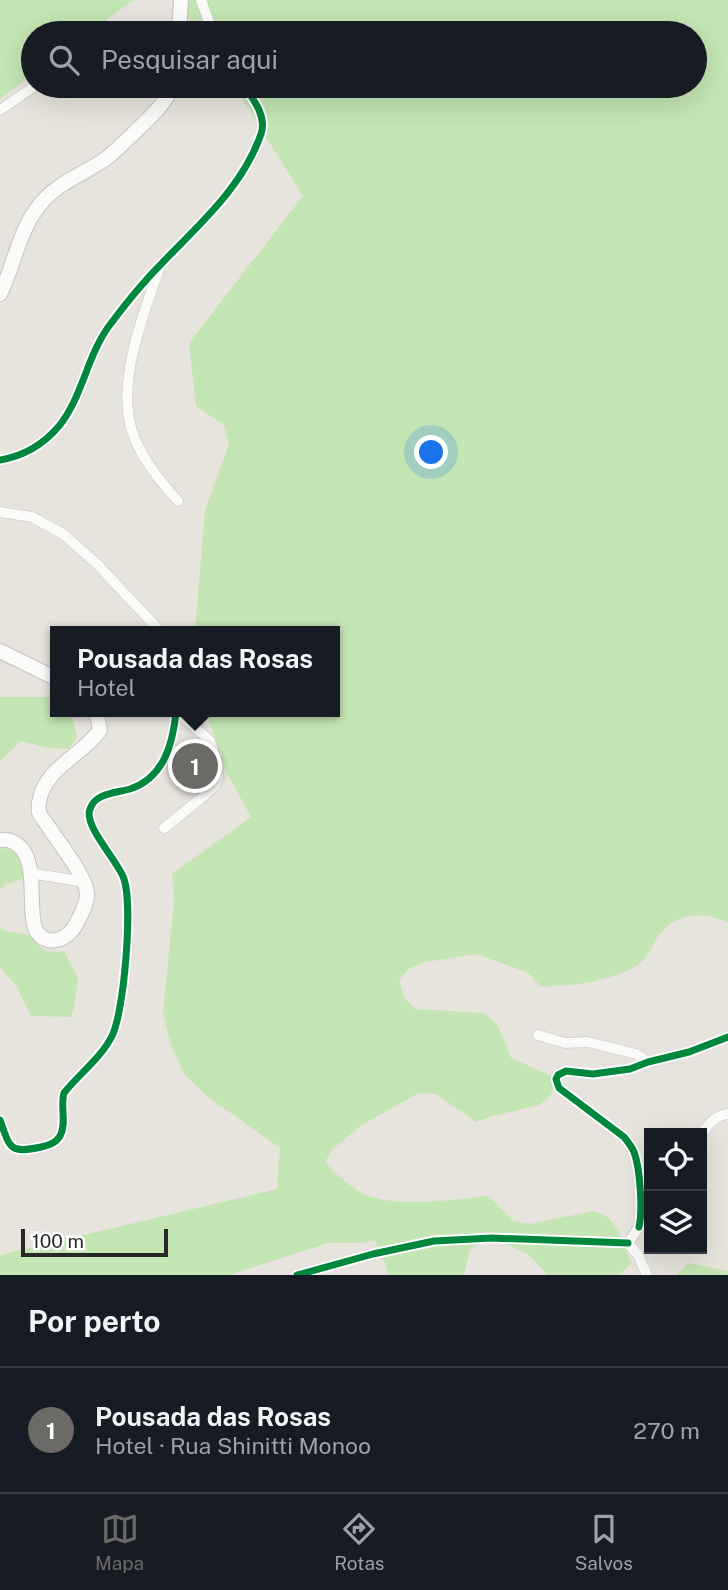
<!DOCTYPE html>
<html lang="pt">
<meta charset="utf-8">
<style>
body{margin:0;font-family:"Public Sans",sans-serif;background:#242831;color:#f1f3f6}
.controls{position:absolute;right:21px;bottom:21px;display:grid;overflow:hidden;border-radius:0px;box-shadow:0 7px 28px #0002}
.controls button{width:63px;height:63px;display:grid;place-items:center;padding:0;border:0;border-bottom:2px solid #363941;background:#171b24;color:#f1f3f6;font:35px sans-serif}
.scale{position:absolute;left:21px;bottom:18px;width:147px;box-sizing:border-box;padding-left:7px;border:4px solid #282828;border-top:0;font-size:19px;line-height:24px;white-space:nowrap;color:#282828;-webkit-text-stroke:5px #fff;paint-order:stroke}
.you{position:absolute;left:432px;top:453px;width:24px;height:24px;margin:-18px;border:5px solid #fff;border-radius:50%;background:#1a73e8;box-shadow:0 0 0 10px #1a73e833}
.badge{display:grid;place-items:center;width:46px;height:46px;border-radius:50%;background:#6b6a67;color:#fff;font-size:23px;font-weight:700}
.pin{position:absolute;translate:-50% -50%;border:4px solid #fff;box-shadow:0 2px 7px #0006}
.popup{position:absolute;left:50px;top:626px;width:290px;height:91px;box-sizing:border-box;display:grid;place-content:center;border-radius:0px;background:#171b24;filter:drop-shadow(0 2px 5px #0005);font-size:23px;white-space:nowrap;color:#9ea1a6}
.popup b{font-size:26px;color:#f1f3f6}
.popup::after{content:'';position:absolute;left:50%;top:100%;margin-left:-14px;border:14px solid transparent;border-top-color:#171b24}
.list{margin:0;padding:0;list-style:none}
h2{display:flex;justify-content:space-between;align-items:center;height:91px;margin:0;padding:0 28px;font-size:30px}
h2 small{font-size:23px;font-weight:400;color:#9ea1a6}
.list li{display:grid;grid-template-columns:46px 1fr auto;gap:21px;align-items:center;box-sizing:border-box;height:126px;padding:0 28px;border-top:2px solid #363941}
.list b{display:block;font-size:26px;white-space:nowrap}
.list p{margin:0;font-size:23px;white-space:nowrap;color:#9ea1a6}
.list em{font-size:23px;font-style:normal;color:#9ea1a6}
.icon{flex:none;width:38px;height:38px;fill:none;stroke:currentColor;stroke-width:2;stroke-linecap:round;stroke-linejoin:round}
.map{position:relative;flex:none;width:728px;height:1275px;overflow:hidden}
.search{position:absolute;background:#171b24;box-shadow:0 7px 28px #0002;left:21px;right:21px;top:21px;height:77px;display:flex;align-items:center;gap:18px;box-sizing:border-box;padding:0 24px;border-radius:38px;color:#9ea1a6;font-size:26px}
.sheet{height:217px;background:#171b24}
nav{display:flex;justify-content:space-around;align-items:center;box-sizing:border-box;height:98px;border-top:2px solid #363941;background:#171b24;font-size:19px;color:#9ea1a6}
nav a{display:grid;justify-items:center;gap:4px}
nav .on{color:#6b6a67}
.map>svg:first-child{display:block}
.green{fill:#c4e5b4}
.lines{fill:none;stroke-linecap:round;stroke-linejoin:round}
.street-casing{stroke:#c4c3c3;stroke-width:11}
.secondary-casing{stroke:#c4c3c3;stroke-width:16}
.street{stroke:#fbfbfa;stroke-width:10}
.secondary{stroke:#fbfbfa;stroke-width:14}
.cycleway-casing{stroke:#fff;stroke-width:11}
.cycleway{stroke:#00873e;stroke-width:7}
</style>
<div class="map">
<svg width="728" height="1275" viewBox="0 0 728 1275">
<rect width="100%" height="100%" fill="#e7e4dd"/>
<!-- green -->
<g class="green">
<path d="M0,0h133l-44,33h-56v41l-33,25z"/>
<path d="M175,0h553v923c-24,-13 -55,-10 -71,15 -6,10 -9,19 -18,26 -21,16 -73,24 -99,22l-11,-13 -53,-19 -50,8 -16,6 -11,12 5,17 11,12 69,4 13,11 14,34 45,20 -5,17 -12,10 -46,11 -17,6 -40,-28 -17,-1 -59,33 -27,23 -8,13c11,12 28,28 43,34 38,12 82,3 121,0l24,25 17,3 64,-13 14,6 11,14 12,33 -12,11h-71l-19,-20 -30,-14 -16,-1 -13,10 -6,25h-76l-2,-9 -11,-26 -15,3h-32l-99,32h-229v-20l277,-66 3,-41 -72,-51 -23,-22 -14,-30 -8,-32 11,-113 -2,-26 79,-57 -23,-42 -22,-63h129v-81h-140l10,-120 24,-67 -5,-19 -28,-19 -7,-63 114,-147 -69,-110h461v-53h-495z"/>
<path d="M0,697h55v15h16l6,25 -8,12 -21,-1 -27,-7 -21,20z"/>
<path d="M0,848c23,3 21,10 30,29l-24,7 -6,6z"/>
<path d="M0,927l5,4 24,4c11,14 16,19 35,16l14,27 -4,30 -3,9 -40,-1 -14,-29 -17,-20z"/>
<path d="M688,1263l40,8v4h-51z"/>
</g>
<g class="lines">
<defs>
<g id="street">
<path d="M201,0l12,33"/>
<path d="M0,110l35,-24"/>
<path d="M160,266c-17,49 -47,124 -25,173 10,24 26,43 43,62"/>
<path d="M0,460c24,-4 43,-15 59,-34 23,-28 28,-70 50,-100 17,-23 35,-45 55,-65 37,-38 79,-75 97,-127 6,-17 -7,-34 -17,-48"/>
<path d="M0,512l32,5 31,17 34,30 63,67"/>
<path d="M164,828l35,-28 16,-14 3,-10v-10l-8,-25 -5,-5 -29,-24"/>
<path d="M30,873l55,9"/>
<path d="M538,1035l27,8 23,-1 48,12 12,8"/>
<path d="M0,1120c10,28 9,34 41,27 8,-2 15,-4 19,-11 7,-12 0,-30 4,-43 15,-19 37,-35 48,-57 12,-24 21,-130 12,-157 -5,-17 -41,-53 -34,-70 5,-16 26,-16 40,-20 34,-11 43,-46 46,-77"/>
<path d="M702,1134c7,-11 13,-18 26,-20"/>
<path d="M639,1227c4,-17 1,-59 -5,-75 -2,-5 -6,-10 -10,-15l-65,-49 -3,-9 2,-4 8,-4 27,3 37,-5 18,-7 41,-10 39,-15"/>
<path d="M297,1275l76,-21 61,-13 58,-3 136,5"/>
<path d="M647,1275l-9,-20 -10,-12 21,-30"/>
</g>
<g id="secondary">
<path d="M179,33l2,-33"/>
<path d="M0,294c15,-30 19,-66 42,-92 18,-21 45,-29 66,-45 9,-7 16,-15 24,-22 15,-15 32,-29 41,-49"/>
<path d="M0,651l55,27"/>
<path d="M0,840c6,-1 9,0 15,3 25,15 12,61 20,85 3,9 12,14 21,12 8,-1 17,-9 20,-16 5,-9 11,-19 11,-30 0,-17 -29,-52 -39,-68 -2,-4 -8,-9 -9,-14 -1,-5 1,-15 3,-21 12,-27 42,-38 58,-61l-3,-15 -3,-3"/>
</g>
</defs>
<!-- street casing -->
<use href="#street" class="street-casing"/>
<!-- secondary casing -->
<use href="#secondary" class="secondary-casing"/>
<!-- street -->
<use href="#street" class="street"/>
<!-- secondary -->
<use href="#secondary" class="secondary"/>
<defs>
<g id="cycleway">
<path d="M0,460c24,-4 43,-15 59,-34 23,-28 28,-70 50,-100 17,-23 35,-45 55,-65 37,-38 79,-75 97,-127 6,-17 -7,-34 -17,-48"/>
<path d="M0,1120c10,28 9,34 41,27 8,-2 15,-4 19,-11 7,-12 0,-30 4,-43 15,-19 37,-35 48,-57 12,-24 21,-130 12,-157 -5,-17 -41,-53 -34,-70 5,-16 26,-16 40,-20 34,-11 43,-46 46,-77"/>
<path d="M639,1227c4,-17 1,-59 -5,-75 -2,-5 -6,-10 -10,-15l-65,-49 -3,-9 2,-4 8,-4 27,3 37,-5 18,-7 41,-10 39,-15"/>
<path d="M297,1275l76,-21 61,-13 58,-3 136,5"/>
</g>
</defs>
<!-- cycleway casing -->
<use href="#cycleway" class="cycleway-casing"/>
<!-- cycleway -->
<use href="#cycleway" class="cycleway"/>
</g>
</svg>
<div class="controls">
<button><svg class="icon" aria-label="locate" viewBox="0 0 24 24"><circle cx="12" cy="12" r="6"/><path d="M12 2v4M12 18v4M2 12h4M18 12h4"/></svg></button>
<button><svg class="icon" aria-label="layers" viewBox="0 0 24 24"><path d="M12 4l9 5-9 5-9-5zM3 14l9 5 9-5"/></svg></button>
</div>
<div class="scale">100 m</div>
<div class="you"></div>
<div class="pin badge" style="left:195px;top:766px">1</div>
<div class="popup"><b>Pousada das Rosas</b>Hotel</div>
<div class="search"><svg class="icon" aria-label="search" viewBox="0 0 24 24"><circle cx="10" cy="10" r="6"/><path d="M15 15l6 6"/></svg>Pesquisar aqui</div>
</div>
<section class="sheet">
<h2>Por perto<small></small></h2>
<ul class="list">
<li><span class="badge">1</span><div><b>Pousada das Rosas</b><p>Hotel · Rua Shinitti Monoo</p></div><em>270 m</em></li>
</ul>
</section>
<nav>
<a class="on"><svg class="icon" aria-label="map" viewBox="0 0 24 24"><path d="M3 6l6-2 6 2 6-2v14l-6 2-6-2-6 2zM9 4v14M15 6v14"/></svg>Mapa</a>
<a><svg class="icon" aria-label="directions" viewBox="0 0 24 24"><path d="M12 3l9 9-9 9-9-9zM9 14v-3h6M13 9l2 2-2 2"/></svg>Rotas</a>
<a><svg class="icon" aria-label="saved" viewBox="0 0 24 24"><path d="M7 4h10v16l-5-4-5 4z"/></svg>Salvos</a>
</nav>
